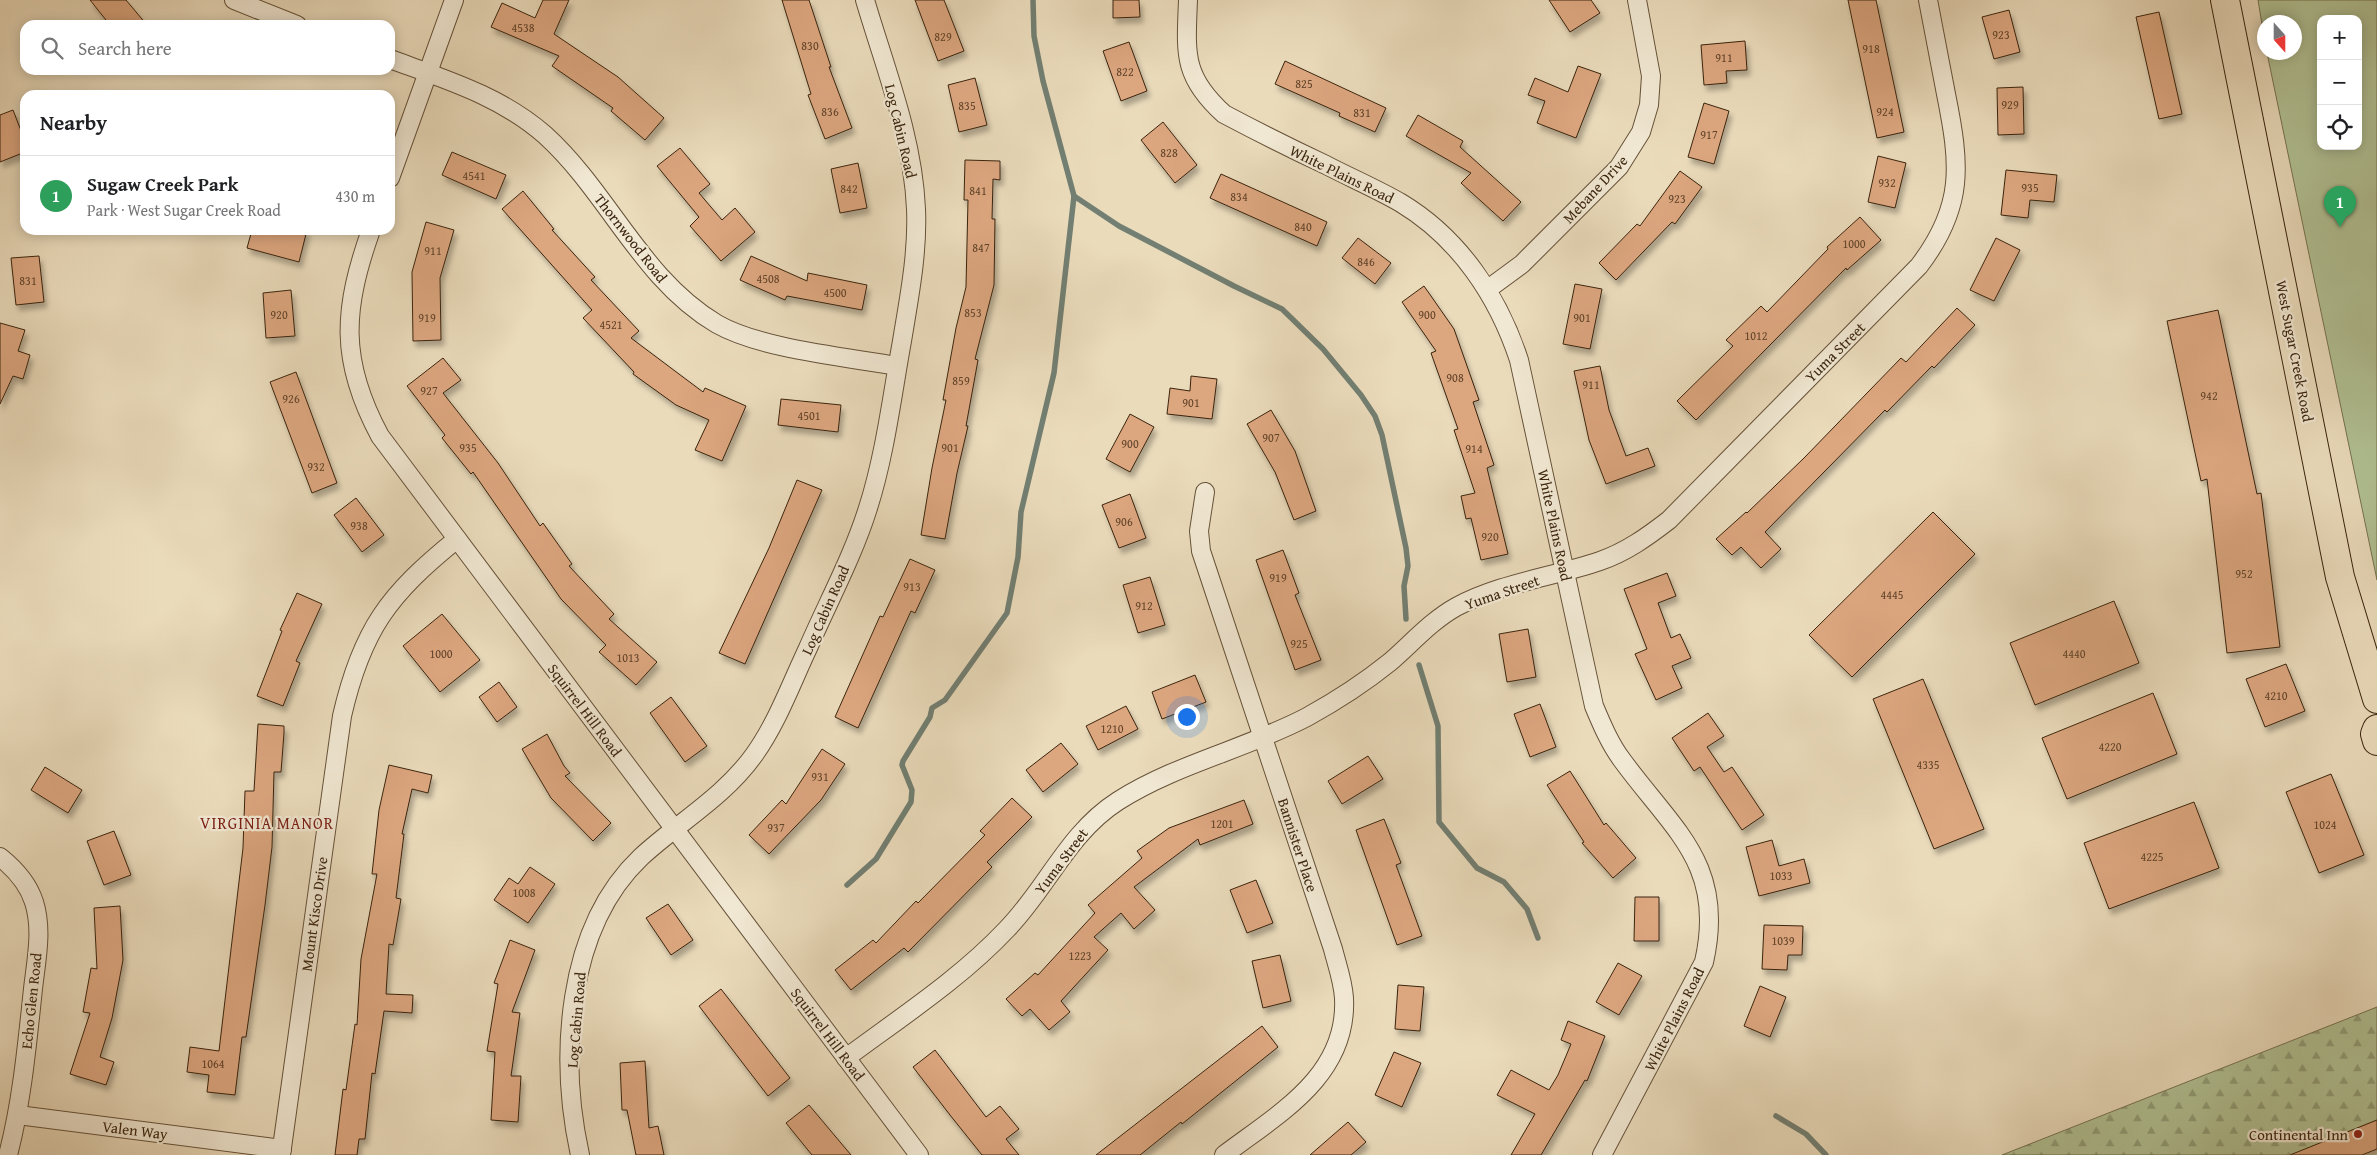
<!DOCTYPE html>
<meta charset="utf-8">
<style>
body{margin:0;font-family:"Gentium Book Plus",serif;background:#f2f2f2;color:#202124}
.controls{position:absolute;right:15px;top:15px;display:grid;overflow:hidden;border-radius:10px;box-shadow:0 2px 12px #0003}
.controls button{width:45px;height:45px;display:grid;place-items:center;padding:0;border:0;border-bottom:1px solid #e0e0e0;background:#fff;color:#202124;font:25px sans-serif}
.compass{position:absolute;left:2257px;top:15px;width:45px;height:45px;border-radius:50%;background:#fff;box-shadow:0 2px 12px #0003;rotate:159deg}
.you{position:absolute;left:1186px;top:716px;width:18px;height:18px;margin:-12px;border:4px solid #fff;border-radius:50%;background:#1a73e8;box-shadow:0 0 0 8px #1a73e833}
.badge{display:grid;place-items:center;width:32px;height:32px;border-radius:50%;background:#0f766e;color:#fff;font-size:16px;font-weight:700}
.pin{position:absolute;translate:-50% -41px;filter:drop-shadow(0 1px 2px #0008)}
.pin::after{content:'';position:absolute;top:26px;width:18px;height:15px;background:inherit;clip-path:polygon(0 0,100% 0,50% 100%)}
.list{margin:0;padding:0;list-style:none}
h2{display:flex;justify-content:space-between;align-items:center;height:65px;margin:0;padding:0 20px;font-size:21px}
h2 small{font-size:16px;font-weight:400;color:#757577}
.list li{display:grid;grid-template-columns:32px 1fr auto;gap:15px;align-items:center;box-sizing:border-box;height:80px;padding:0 20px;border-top:1px solid #e0e0e0}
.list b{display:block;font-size:19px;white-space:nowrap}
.list p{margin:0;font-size:16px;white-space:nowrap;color:#757577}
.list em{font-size:16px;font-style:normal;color:#757577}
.icon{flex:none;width:28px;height:28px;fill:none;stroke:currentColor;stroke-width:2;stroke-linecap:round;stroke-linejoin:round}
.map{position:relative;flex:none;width:2377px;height:1155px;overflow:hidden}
.search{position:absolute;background:#fff;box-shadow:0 2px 12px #0003;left:20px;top:20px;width:375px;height:55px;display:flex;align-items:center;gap:12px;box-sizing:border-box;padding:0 18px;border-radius:15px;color:#757577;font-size:19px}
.panel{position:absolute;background:#fff;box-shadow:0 2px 12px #0003;left:20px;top:90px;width:375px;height:145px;border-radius:15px}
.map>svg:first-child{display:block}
.forest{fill:url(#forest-firs);stroke:#767251}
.park{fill:#b1c194;stroke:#767251;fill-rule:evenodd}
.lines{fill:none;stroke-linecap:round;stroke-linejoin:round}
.stream{stroke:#727f72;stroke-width:5.5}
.building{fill:#dca67f;stroke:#3a240e;filter:url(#shadow)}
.street-casing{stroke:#665239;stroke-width:20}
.primary-casing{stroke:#3a240e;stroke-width:30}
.street{stroke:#f1e8d3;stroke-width:18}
.primary{stroke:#eadbbb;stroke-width:28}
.poi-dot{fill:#8f2418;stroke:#f1e8d3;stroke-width:2}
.labels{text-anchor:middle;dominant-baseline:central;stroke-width:4.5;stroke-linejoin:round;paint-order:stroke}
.number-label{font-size:12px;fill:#62442a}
.street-label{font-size:15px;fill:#3a240e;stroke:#f1e8d3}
.poi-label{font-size:15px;fill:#3a240e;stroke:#f1e8d3;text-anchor:end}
.neighbourhood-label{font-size:16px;letter-spacing:1px;fill:#7a1f14;stroke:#f1e8d3}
</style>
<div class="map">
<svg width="2377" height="1155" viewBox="0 0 2377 1155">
<defs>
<pattern id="forest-firs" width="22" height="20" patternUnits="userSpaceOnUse" patternTransform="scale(1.25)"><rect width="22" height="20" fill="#b1c194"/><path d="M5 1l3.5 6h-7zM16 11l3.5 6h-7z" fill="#919d77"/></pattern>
<filter id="shadow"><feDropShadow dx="3" dy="5.5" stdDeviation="2.5" flood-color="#0004"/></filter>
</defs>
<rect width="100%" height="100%" fill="#eadbbb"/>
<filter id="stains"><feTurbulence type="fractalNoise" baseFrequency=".004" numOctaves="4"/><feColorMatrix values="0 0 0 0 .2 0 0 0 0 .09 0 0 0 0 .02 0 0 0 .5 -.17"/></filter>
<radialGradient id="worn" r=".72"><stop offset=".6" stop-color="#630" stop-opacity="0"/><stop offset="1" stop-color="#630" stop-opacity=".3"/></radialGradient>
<!-- forest -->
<path class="forest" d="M2377,1007v113l-86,35h-289z"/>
<!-- park -->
<path class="park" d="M2258,0h119v580l-110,-527 27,-1v-30h-30v14zM2321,19h37v127h-37z"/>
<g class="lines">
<!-- stream -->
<g class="stream">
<path d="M1074,196l45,30 115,60 48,23 41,40 38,46 14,21 7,19 24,113 2,18 -4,20 2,33"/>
<path d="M1419,665l19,61 1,96 38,46 27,14 23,27 11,29"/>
<path d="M847,885l29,-26 35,-57 1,-12 -10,-25 1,-4 27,-44 2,-9 13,-8 62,-87 11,-56 3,-45 33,-139 20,-177 -31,-115 -9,-45 -1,-36"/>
<path d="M1776,1116l30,18 20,21"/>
</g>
</g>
<!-- building -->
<g class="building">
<path d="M90,0h36l21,25h-37z"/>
<path d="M543,0h26l-15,34 64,43 46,41 -19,22 -34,-29 2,-3 -61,-42 7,-10 -68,-29 11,-24 33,15z"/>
<path d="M782,0h27l22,67h-2l23,61 -27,11 -17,-44 3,-1z"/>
<path d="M915,0h29l20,51 -26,10z"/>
<path d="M1113,0h26l1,17 -27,1z"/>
<path d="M1549,0h42l9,13 -30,19z"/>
<path d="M1848,0h28l28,132 -27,6z"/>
<path d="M2009,10l11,42 -26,7 -12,-42z"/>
<path d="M2159,12l23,102 -23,5 -23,-102z"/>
<path d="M1745,41l2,29 -21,1 1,12 -23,2 -3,-40z"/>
<path d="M1129,42l18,49 -26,10 -18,-50z"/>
<path d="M1285,61l101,47 -11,24 -36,-16 1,-3 -65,-29z"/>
<path d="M1578,66l23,8 -25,64 -39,-15 8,-22 -17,-6 7,-17 33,14z"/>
<path d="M975,78l12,47 -28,7 -11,-47z"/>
<path d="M2023,87l1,47 -26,1 -1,-47z"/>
<path d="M1704,103l25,8 -15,53 -26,-7z"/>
<path d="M13,110l12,31v11l-25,10v-47z"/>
<path d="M1418,115l45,26 -3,6 61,55 -18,19 -42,-38 10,-10 -65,-37z"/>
<path d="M1163,122l34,43 -22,18 -34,-43z"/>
<path d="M680,148l30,36 -11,9 23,27 13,-12 20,24 -34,29 -31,-35 9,-9 -42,-51z"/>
<path d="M452,152l54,23 -10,24 -54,-24z"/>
<path d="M1878,156l28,7 -11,45 -27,-6z"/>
<path d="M965,160l35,1v19l-7,-1 -1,40h3l-1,66 -19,74 3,1 -12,66h2l-11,47 -12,66 -24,-4 11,-67 14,-68h-3l13,-72 10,-41 2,-87h-4z"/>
<path d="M858,163l9,45 -27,5 -9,-44z"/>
<path d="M2006,170l51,5 -3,27 -24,-2 -2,18 -27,-3z"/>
<path d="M1680,171l22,16 -27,37 -3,-2 -56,58 -17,-17 38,-39 3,2z"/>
<path d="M1221,174l106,48 -10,24 -107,-48z"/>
<path d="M523,191l31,38 -2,1 43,47 -4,3 48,51 -8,7 72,54 2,-4 41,18 -24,55 -27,-11 14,-30 -33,-15 -43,-31 1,-2 -51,-54 9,-8 -90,-101z"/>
<path d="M1860,217l21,23 -34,30 -1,-2 -150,152 -19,-19 56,-55 -7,-6 35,-34 6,6 61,-63 -1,-2z"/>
<path d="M426,222l28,8 -14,48 1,62 -28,1 -1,-69z"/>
<path d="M252,230h55l-8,32 -52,-14z"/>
<path d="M1358,238l33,25 -16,21 -33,-26z"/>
<path d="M1996,238l24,12 -26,51 -24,-11z"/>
<path d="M39,256l5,46 -28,3 -5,-47z"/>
<path d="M751,256l56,25 1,-8 59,12 -5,25 -75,-14 -2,4 -45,-20z"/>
<path d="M1575,284l27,5 -12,60 -27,-5z"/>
<path d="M1424,286l30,43 25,71 -6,2 21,63 -7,3 21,86 -27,6 -10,-42 -5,1 -5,-23 14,-3 -21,-63 4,-1 -27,-76 5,-2 -34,-49z"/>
<path d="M291,290l4,46 -29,2 -3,-45z"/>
<path d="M1957,308l18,17 -41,43 -2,-2 -45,46 -2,-2 -120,122 16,17 -20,19 -20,-21 -9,8 -16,-16 30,-27 1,1 57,-55 97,-100 5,4z"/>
<path d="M2218,310l39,184 4,-1 19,154 -53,6 -20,-174 -6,2 -34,-160z"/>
<path d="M0,323l25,7 -7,21 12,4 -7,24 -10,-3 -13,28z"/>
<path d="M443,358l18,22 -18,13 55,70 42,63 3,-3 29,41 -3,2 45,48 -5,5 48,43 -21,23 -37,-33 7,-7 -45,-46 -88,-127 -2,2 -29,-36 3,-3 -38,-49z"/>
<path d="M1600,366l9,44 17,46 22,-8 7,18 -49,18 -17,-44 -15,-69z"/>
<path d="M296,372l41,111 -25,10 -42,-111z"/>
<path d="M1191,376l26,3 -5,40 -45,-5 3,-26 20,3z"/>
<path d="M781,399l60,6 -3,27 -60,-7z"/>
<path d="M1271,410l24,41 21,60 -22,9 -19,-48 -28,-48z"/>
<path d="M1130,414l24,13 -24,45 -24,-13z"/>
<path d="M797,480l25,10 -77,174 -26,-11 50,-105z"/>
<path d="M1130,494l16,44 -27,10 -17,-43z"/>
<path d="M356,498l28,37 -22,17 -28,-37z"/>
<path d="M1933,512l42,42 -123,123 -43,-42z"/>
<path d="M1283,550l16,43 -4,2 26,65 -26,10 -39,-110z"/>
<path d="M910,559l25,11 -20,43 -4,-2 -53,117 -23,-11 45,-101 3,1z"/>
<path d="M1667,573l9,23 -18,7 13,35 9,-4 11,24 -19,8 10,22 -26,12 -21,-46 12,-5 -23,-60z"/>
<path d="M1150,577l15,48 -27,8 -15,-48z"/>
<path d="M297,593l25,11 -26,57 4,2 -17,43 -26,-10 25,-65 -2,-1z"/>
<path d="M2114,601l25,62 -104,42 -25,-62z"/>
<path d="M442,614l38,46 -40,32 -37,-46z"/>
<path d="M1528,629l8,48 -29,5 -8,-48z"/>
<path d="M2286,664l19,47 -40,16 -19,-48z"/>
<path d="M1195,675l11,27 -44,17 -10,-27z"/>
<path d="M1923,679l61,150 -50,20 -61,-150z"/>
<path d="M499,682l18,25 -20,15 -18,-25z"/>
<path d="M2153,693l24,61 -110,45 -25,-61z"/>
<path d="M671,697l36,49 -22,16 -35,-49z"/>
<path d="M1540,704l16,43 -26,10 -16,-43z"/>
<path d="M1126,706l12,23 -40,21 -12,-24z"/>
<path d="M1708,713l16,23 -17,11 17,25 8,-5 32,48 -22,15 -42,-63 -6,4 -22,-33z"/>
<path d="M258,724l26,2v7l-3,39h-7l-2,75 -7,58 -19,132h-4l-7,58 -28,-3 2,-17 -22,-3 3,-25 29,4 24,-203 2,-57h9z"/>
<path d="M547,734l17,32 6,7 -5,3 46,47 -18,18 -42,-43 -29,-49z"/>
<path d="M1061,743l17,21 -35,28 -17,-22z"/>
<path d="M822,749l23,15 -24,36 -52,54 -20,-19 33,-35 4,4z"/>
<path d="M1368,756l15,23 -41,25 -14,-23z"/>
<path d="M389,765l43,10 -4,18 -16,-4 -10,45h2l-8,64 5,1 -8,46 -4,-1 -3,50 27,1 -1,18 -28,-2 -9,63 -3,-1 -7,66h-6l-2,16h-22l8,-66 3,1 9,-66 2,1 4,-66 16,-85h-5l7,-64z"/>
<path d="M45,767l37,23 -14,23 -37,-23z"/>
<path d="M1570,771l34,54 2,-2 30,35 -23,20 -31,-35 2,-1 -37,-57z"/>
<path d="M2331,774l33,81 -45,18 -33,-81z"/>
<path d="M1012,798l20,19 -45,45 5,5 -84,85 -4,-4 -53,42 -16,-20 38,-30 3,3 40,-42 2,2 67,-68 -5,-4z"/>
<path d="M1244,800l9,24 -53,21 -2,-6 -64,48 21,23 -21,19 -13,-16 -27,24 14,13 -47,51 9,11 -21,18 -19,-21 -8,7 -16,-17 29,-26 3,2 57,-62 -7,-8 54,-47 -5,-7 32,-23z"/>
<path d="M2194,802l25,66 -110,41 -25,-66z"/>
<path d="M1384,819l17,44 -5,2 26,71 -25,9 -41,-115z"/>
<path d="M114,831l17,44 -27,10 -17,-44z"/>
<path d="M1772,840l7,26 25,-7 6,24 -51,13 -13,-49z"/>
<path d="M530,867l25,17 -27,39 -34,-23 15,-22 9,6z"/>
<path d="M1256,880l17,43 -26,10 -17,-43z"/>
<path d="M1635,897h24v44h-25z"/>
<path d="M668,904l25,36 -22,15 -25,-37z"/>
<path d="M120,906l3,54 -11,58 -12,39 14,5 -8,23 -36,-11 20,-61 -7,-1 8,-44 6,1 -3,-61z"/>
<path d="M1764,925l39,1 -1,29h-14l-1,15 -25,-1z"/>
<path d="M510,940l25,10 -23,62 8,1 -9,63h10l-3,46 -27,-2 4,-68 -8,-1 11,-67 -4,-1z"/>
<path d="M1280,955l11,46 -28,7 -11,-47z"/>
<path d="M1618,963l24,13 -23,39 -23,-13z"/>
<path d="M1398,985l26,2 -4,44 -25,-2z"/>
<path d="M1760,986l26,11 -16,40 -26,-11z"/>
<path d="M721,989l69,89 -22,18 -69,-90z"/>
<path d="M1568,1021l37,15 -18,45 -2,-1 -44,75h-30l24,-41 -38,-19 14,-25 38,20 9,-15 13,-31 -10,-4z"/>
<path d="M1262,1026l16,21 -96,77 -1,-2 -41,33h-44z"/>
<path d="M935,1050l51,67 14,-11 19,23 -13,10 13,16h-37l-32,-40 -37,-48z"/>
<path d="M1394,1052l27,11 -19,44 -27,-12z"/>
<path d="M645,1061l4,67 9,-2 6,29h-28l-9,-45h-5l-2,-47z"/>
<path d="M809,1105l42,50h-39l-26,-32z"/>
<path d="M2377,1120v29l-15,6h-72z"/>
<path d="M1348,1122l18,20 -15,13h-41z"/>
</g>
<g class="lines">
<defs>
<g id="street">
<path d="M234,0l63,25"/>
<path d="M1188,0c-2,53 -6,76 36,114 34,18 68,35 102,51 25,13 51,24 75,38 58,35 97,93 118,157l75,346c8,19 16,38 28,54 52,71 104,105 82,202l-102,193"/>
<path d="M390,59c54,20 111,37 155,76 64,58 96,144 172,189 44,25 129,33 180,42"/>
<path d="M390,178l64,-178"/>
<path d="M371,230c-28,79 -32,130 9,206l539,719"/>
<path d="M1488,289l34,-25 97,-97 22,-35 8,-27 2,-29 -14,-76"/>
<path d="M1205,492l-6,39 2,20 132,398c4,16 10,32 11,49 4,78 -66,116 -120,157"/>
<path d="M0,857c15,12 28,26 34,45 9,28 2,59 -1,87 -6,56 -11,112 -25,166"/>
<path d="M846,1058c55,-41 114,-79 161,-129 40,-41 61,-96 111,-128 58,-37 128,-52 189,-84 29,-16 57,-34 83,-55 22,-19 41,-41 66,-55 44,-24 97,-30 144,-46 26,-9 47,-24 69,-41l250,-254c46,-60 41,-102 27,-172 -6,-32 -12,-63 -18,-94"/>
<path d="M18,1115l264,34"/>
<path d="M281,1155l61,-439c20,-87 47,-122 115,-177"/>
<path d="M580,1155c-21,-96 -15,-226 61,-298 38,-35 82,-59 113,-102 23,-32 37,-71 54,-107 20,-46 45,-92 60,-140 17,-53 24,-112 34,-167 7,-43 16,-88 14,-132 -3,-72 -31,-141 -51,-209"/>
</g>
<g id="primary">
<path d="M2225,0l115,577 37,122"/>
<path d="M2377,729l-2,5 2,7"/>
</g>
</defs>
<!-- street casing -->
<use href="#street" class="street-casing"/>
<!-- primary casing -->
<use href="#primary" class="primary-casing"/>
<!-- street -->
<use href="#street" class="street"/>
<!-- primary -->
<use href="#primary" class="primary"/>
</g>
<!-- markers -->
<circle class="poi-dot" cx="2358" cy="1134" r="5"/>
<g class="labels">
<!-- number labels -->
<g class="number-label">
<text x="523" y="27">4538</text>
<text x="2001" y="34">923</text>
<text x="943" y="36">829</text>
<text x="810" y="45">830</text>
<text x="1871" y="48">918</text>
<text x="1724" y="57">911</text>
<text x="1125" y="71">822</text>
<text x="1304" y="83">825</text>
<text x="2010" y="104">929</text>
<text x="967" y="105">835</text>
<text x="830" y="111">836</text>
<text x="1885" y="111">924</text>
<text x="1362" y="112">831</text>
<text x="1709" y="134">917</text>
<text x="1169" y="152">828</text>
<text x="474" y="175">4541</text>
<text x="1887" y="182">932</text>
<text x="2030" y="187">935</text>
<text x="849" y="188">842</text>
<text x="978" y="190">841</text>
<text x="1239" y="196">834</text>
<text x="1677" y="198">923</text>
<text x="1303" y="226">840</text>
<text x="1854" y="243">1000</text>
<text x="981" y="247">847</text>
<text x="433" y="250">911</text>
<text x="1366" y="261">846</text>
<text x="768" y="278">4508</text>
<text x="28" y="280">831</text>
<text x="835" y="292">4500</text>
<text x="973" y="312">853</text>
<text x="279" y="314">920</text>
<text x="1427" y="314">900</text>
<text x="427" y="317">919</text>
<text x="1582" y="317">901</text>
<text x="611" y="324">4521</text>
<text x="1756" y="335">1012</text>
<text x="1455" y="377">908</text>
<text x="961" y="380">859</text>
<text x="1591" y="384">911</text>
<text x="429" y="390">927</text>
<text x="2209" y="395">942</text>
<text x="291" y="398">926</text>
<text x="1191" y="402">901</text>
<text x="809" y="415">4501</text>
<text x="1271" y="437">907</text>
<text x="1130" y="443">900</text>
<text x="468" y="447">935</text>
<text x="950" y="447">901</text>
<text x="1474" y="448">914</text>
<text x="316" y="466">932</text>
<text x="1124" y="521">906</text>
<text x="359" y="525">938</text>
<text x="1490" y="536">920</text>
<text x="2244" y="573">952</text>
<text x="1278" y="577">919</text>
<text x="912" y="586">913</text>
<text x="1892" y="594">4445</text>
<text x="1144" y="605">912</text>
<text x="1299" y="643">925</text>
<text x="441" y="653">1000</text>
<text x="2074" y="653">4440</text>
<text x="628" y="657">1013</text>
<text x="2276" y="695">4210</text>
<text x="1112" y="728">1210</text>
<text x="2110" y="746">4220</text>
<text x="1928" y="764">4335</text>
<text x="820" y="776">931</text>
<text x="1222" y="823">1201</text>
<text x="2325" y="824">1024</text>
<text x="776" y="827">937</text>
<text x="2152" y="856">4225</text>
<text x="1781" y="875">1033</text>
<text x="524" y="892">1008</text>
<text x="1783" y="940">1039</text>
<text x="1080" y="955">1223</text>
<text x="213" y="1063">1064</text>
</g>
<!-- street labels -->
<g class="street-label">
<text transform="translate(901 131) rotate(77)">Log Cabin Road</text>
<text transform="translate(1342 174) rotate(26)">White Plains Road</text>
<text transform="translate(1595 189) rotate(-47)">Mebane Drive</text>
<text transform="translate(631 238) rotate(52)">Thornwood Road</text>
<text transform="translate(2295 351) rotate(79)">West Sugar Creek Road</text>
<text transform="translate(1835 352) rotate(-45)">Yuma Street</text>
<text transform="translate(1555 525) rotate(78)">White Plains Road</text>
<text transform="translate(1502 592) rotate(-19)">Yuma Street</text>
<text transform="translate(825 610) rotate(-66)">Log Cabin Road</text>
<text transform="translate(585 710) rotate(53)">Squirrel Hill Road</text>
<text transform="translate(1298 845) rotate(72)">Bannister Place</text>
<text transform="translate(1061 861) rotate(-53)">Yuma Street</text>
<text transform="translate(314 914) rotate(-82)">Mount Kisco Drive</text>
<text transform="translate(31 1001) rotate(-84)">Echo Glen Road</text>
<text transform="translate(1674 1019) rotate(-63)">White Plains Road</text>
<text transform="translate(576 1020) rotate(-85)">Log Cabin Road</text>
<text transform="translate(828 1034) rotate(53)">Squirrel Hill Road</text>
<text transform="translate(135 1130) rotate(7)">Valen Way</text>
</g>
<!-- poi labels -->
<g class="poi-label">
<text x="2348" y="1134">Continental Inn</text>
</g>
<!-- neighbourhood labels -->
<g class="neighbourhood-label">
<text x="267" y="823">VIRGINIA MANOR</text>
</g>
</g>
<rect width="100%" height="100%" filter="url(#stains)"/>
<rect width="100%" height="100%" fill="url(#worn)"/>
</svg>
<div class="controls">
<button>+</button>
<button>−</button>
<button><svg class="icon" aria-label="locate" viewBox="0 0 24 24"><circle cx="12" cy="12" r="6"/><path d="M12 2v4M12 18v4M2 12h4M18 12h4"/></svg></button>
</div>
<svg class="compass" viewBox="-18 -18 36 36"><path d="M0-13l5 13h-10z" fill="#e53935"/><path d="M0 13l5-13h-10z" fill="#757577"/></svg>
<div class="you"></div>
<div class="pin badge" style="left:2340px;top:227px;background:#2e9e5b">1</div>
<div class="search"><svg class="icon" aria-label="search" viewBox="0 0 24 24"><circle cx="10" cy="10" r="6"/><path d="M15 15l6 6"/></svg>Search here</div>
<section class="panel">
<h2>Nearby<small></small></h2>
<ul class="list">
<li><span class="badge" style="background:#2e9e5b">1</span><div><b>Sugaw Creek Park</b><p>Park · West Sugar Creek Road</p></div><em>430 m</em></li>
</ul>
</section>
</div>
